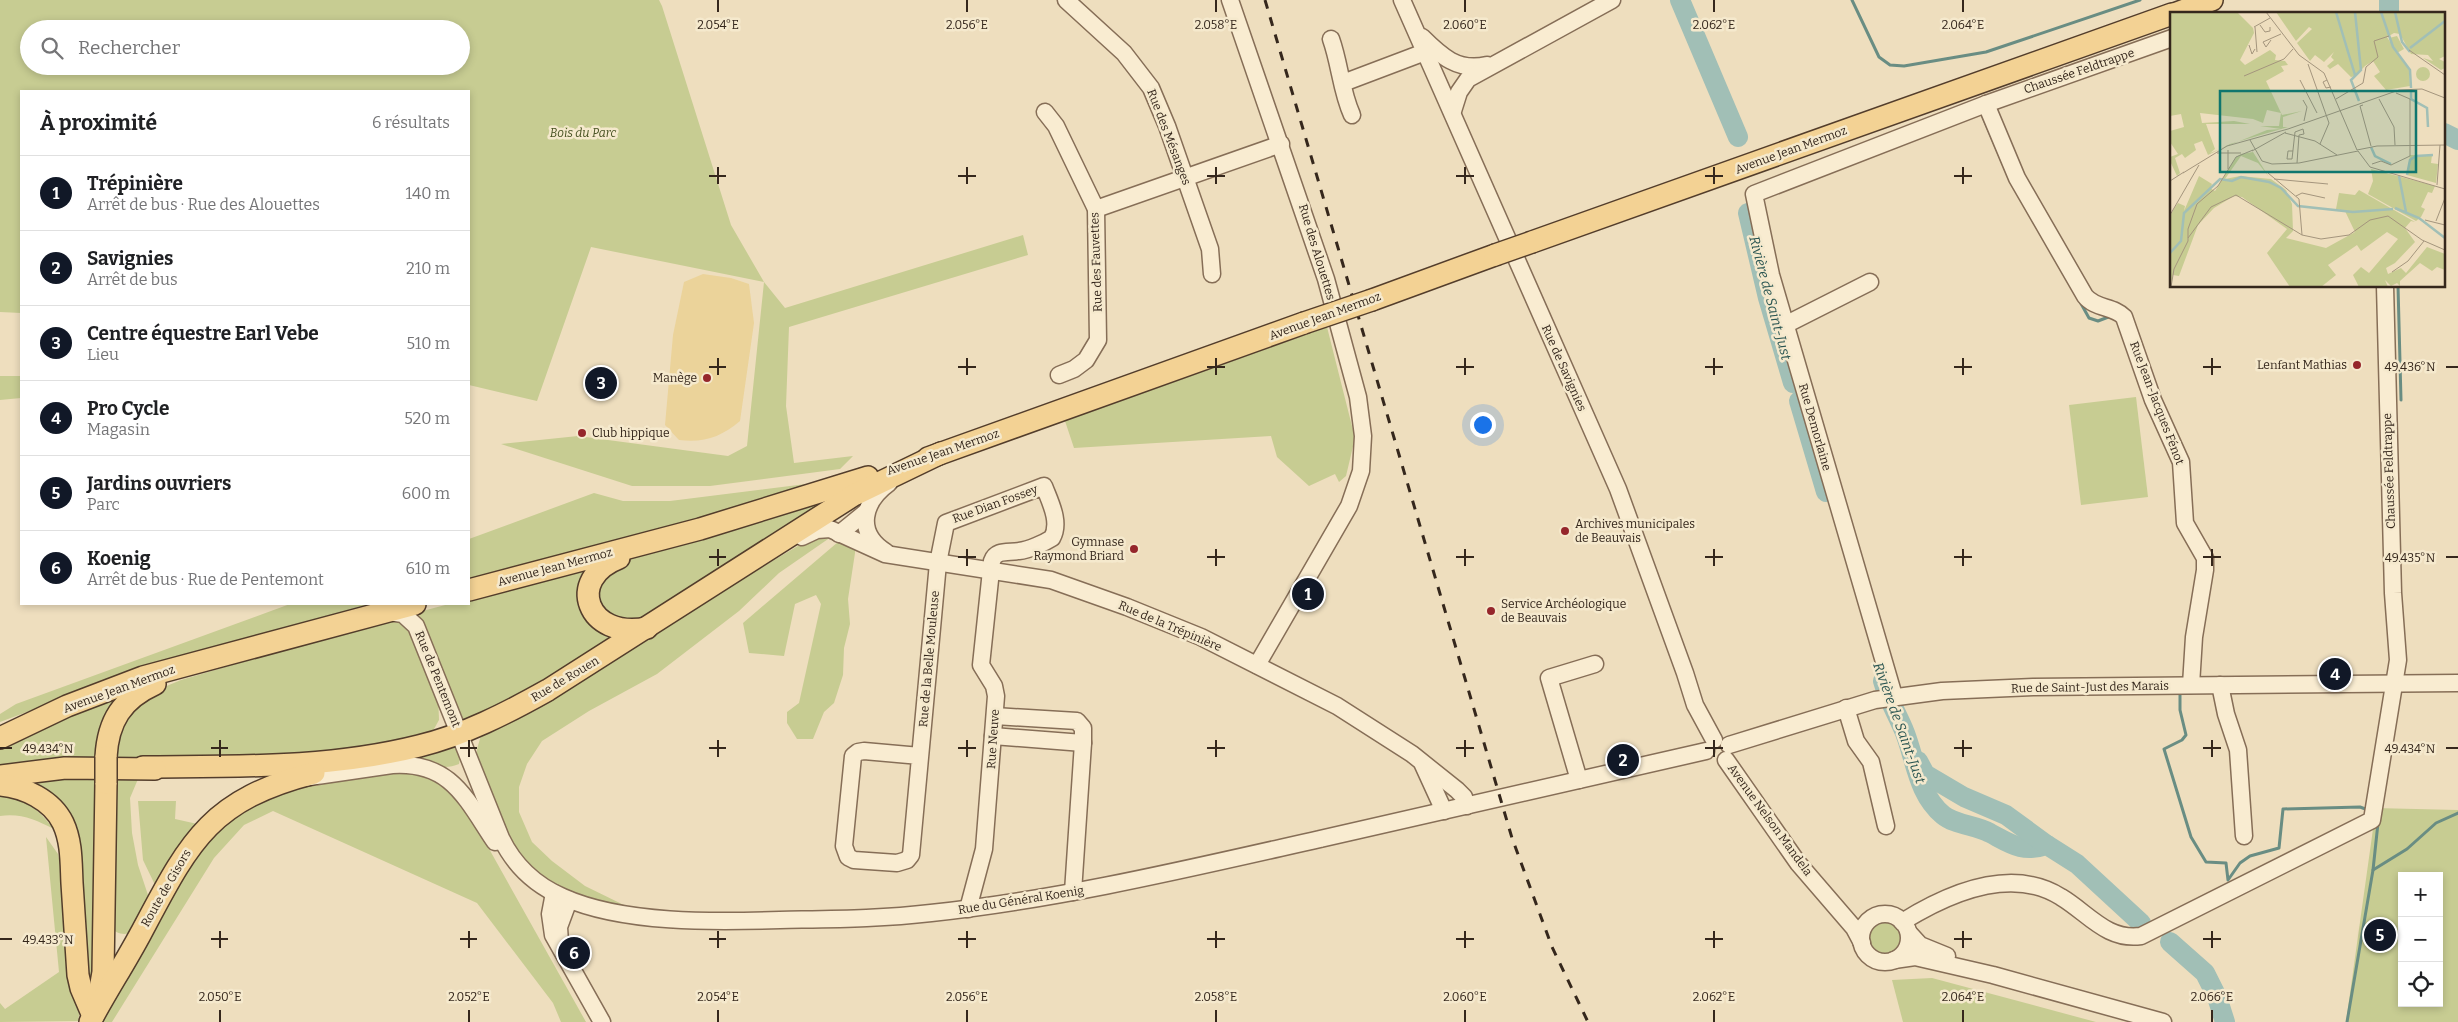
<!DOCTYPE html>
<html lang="fr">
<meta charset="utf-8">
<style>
body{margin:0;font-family:Bitter,serif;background:#f2f2f2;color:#202124}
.controls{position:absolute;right:15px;bottom:15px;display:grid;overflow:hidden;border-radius:0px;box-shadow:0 2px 8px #0003}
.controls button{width:45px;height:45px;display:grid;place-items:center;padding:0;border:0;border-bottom:1px solid #e0e0e0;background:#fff;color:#202124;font:25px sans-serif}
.you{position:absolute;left:1482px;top:424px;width:18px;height:18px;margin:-12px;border:4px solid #fff;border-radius:50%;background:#1a73e8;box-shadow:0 0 0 8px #1a73e833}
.badge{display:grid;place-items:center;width:32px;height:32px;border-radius:50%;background:#111827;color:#fff;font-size:16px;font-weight:700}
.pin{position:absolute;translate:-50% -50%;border:2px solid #fff;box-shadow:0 1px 5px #0006}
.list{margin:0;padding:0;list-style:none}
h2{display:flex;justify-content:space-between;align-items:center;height:65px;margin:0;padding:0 20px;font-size:21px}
h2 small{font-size:16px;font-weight:400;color:#757577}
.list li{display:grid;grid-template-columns:32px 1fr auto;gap:15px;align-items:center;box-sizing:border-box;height:75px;padding:0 20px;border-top:1px solid #e0e0e0}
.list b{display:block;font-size:19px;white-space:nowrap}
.list p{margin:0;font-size:16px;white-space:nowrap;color:#757577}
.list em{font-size:16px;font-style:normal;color:#757577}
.icon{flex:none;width:28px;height:28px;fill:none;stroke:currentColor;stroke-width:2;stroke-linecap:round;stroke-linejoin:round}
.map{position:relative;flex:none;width:2458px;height:1022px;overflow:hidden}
.search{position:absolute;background:#fff;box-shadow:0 2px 8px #0003;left:20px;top:20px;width:450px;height:55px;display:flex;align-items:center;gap:12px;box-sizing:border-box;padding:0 18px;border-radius:28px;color:#757577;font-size:19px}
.panel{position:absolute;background:#fff;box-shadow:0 2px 8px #0003;left:20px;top:90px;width:450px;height:515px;border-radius:0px}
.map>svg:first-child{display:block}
.green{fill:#c7cc92;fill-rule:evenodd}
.sand{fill:#ebd39a}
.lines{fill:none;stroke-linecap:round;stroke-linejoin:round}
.stream{stroke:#698d83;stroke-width:3}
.river{stroke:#a1bfb6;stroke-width:20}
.minor-casing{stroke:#866e57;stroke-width:19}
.major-casing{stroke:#533d2b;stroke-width:24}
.minor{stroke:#f9ecd1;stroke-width:16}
.major{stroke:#f3d294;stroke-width:21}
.rail{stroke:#35271c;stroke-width:3;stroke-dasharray:9 9;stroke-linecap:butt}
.major-bridge-casing{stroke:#533d2b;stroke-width:24;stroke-linecap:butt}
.major-bridge{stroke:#f3d294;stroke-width:21}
.ticks{fill:none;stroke:#35271c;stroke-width:2}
.poi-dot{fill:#95262b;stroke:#f5e9cd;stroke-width:2}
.labels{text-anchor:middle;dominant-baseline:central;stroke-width:5;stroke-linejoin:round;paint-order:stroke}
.street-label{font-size:12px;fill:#35271c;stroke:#f5e9cd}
.park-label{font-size:12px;font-style:italic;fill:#475222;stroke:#f5e9cd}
.poi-label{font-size:12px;fill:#35271c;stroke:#f5e9cd;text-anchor:end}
.water-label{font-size:14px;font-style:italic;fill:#2a5551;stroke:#f5e9cd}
.inset-river{fill:none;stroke:#a1bfb6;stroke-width:2.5}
.inset-road{fill:none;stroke:#a4957d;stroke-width:1}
.view{fill:#0f766e;fill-opacity:0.15;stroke:#0f766e;stroke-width:2.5}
.inset-edge{fill:none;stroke:#35271c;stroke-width:2.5}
.ticks-label{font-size:12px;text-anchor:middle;fill:#35271c;stroke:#f5e9cd;stroke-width:5;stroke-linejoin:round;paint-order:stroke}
</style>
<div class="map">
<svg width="2458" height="1022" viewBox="0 0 2458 1022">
<rect width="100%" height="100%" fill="#eedebe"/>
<!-- green -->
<g class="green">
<path d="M0,0h659l3,6 69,219 33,57 21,26 238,-73 5,20 -239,72 -3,79 8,57 59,-7 -13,13 -130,17h-78l-131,-42 77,-8 150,20 19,-10 17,-164 -173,-35 -54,154 -68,-16v-294h-448v222l-21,-1zM29,29h432v37h-432z"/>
<path d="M1327,327l28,111 -9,38 -7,6 -4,-8 -26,12 -32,-29 -6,-21 -197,12 -9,-27z"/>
<path d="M0,376h21v22l-21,2z"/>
<path d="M2136,397l12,100 -67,8 -12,-100z"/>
<path d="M822,482l-7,7 -346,94v-44l125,-46 29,8h47z"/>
<path d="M828,500l-196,124 -30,-12 -6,-20 2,-13 27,-19z"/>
<path d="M818,534l13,3 -52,36 -40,38 -82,63 -68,37 -47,30 -15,23 -8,23v25l13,30 20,19 33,25 45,22c-48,-10 -101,-25 -123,-74 -12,-24 -20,-50 -30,-75v-10l5,-17 37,-20z"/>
<path d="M838,542l17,8v3l-7,46 2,25 -6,24 -1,27 -9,28 -10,9 -11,27h-16l-10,-16v-11l12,-9 22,-99 -5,-9 -21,9 -11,52 -35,-3 -6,-30z"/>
<path d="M594,565l-10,31 39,39 -104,63 -56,26 -48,-111 34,-9h20v-6z"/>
<path d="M290,604h102l-258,68 -134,50v-8l16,-10z"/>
<path d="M385,620l19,4 9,13 25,57 1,26 -5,9 -13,10 -87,19 -221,5 2,-27 30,-41 36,-15z"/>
<path d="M137,686l-37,75 -100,11v-23l19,-10z"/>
<path d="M459,741l2,11 -2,12c-16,7 -31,0 -47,-6z"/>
<path d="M398,770l17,2 24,8 30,33 117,209h-25l-8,-19 -76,-100 -204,-92 -29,14 -30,33 -102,164h-13l94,-169 18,-19 63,-43z"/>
<path d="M42,777l57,1 -3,199 -12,-2 -8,-114 -51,-78z"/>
<path d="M112,778l26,1 -8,19 2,35 6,32 11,33 -17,35c-10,2 -15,1 -22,-6z"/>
<path d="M0,792c22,1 41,21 54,37 -18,-9 -33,-16 -54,-13z"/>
<path d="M138,801h38l-1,18 27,6 -46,62 -13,-27z"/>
<path d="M2374,808l84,2v212h-112l27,-193zM2402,876h37v127h-37z"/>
<path d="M46,837l12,17 3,14 19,142 -2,11 -78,1v-19l5,6 54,-37z"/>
<circle cx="1885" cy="937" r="17"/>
<path d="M1932,978l164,44h-193l-11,-42z"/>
</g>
<!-- sand -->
<path class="sand" d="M703,274l28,4 18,6 5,39 -14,98c-19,16 -36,22 -61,19l-14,-15 8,-90 11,-53z"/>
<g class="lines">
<!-- stream -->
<g class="stream">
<path d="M1852,0l27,57 11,8 14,1 82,-14 154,-52"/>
<path d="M1983,117l20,47"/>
<path d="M2398,286l3,114"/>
<path d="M2079,300l10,18 9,3 13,-5"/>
<path d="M2180,690v20l6,25 -4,5 -18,9 27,88 15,25 20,1 2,17 12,-17 10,-7 29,-8 4,-39 77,-2 8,3"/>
<path d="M2373,870l5,-47"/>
<path d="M2347,1022l26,-152 34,-21 29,-26 22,-10"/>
</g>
<!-- river -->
<g class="river">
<path d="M1680,0l58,137"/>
<path d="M2389,0v14"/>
<path d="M2444,133l14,7"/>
<path d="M1748,213l20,85 25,85"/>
<path d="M1799,401l27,91"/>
<path d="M1883,681c5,19 15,34 22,52 11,29 13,61 38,82 12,10 33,10 47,18 21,11 32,20 57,12l30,19 64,59"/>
<path d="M1918,761l7,13 39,23 42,18 41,30"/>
<path d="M2170,942l35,31 12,24 8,25"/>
</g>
<defs>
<g id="minor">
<path d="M1066,0l58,53 27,35 16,38 43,123 2,25"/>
<path d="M1230,0l96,279 32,118 5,39 -2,35 -12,35 -92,159"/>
<path d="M1402,0l216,489 67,184 10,32 19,35"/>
<path d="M1422,37c19,19 36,35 65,28"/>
<path d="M1331,39c9,25 10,52 21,76"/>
<path d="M1343,83l82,-31"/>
<path d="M1986,104l31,74 68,118c10,13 29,10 39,21l29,83 28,62 4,61 20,35v12l-11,67 -3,48"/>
<path d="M1453,111l6,-19 9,-13 144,-79"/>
<path d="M1045,112l11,14 40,83 2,131 -12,20 -12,9 -15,6"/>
<path d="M1096,209l185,-65"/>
<path d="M1785,325l85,-43"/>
<path d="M839,534l27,-22"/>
<path d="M802,537l15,-7 13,-1 55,25 166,26 76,27 74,30 136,69 75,48 45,36 7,7 3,9"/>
<path d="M886,552c-32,-20 -22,-51 3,-69"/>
<path d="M387,612l16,2 13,12 85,212c13,27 34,47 62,59 60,27 152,25 217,23 50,-1 101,-1 151,-7 131,-14 260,-45 389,-74 129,-29 258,-58 386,-88"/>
<path d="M2220,685l6,29 12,36 6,86"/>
<path d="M1894,696l-123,-421 -17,-81 232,-90 186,-66"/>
<path d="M1846,708l10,33 15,21 15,64"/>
<path d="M993,736l90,7v-15l-6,-7 -82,-5"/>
<path d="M1729,745l146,-45 67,-9 91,-4 425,-4"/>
<path d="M920,756l-56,-5 -6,1 -5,4 -9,90 4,11 6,3 43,3 10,-3 4,-5 27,-292 8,-40 98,-37c6,16 17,36 8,52 -8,5 -23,12 -33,13 -10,2 -23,-2 -27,10l-11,104 13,21 2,10 -12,153 -16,60"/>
<path d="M1726,760l72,103 56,65 8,15"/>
<path d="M1423,765l21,46"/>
<path d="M303,778l89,-13c59,-4 74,34 103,77"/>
<path d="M1579,780l-30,-102 46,-14"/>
<path d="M1073,892l10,-149"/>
<path d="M554,893l-4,21 3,21 49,87"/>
<circle cx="1885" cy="938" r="24"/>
<path d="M1902,922c45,-28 108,-57 159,-25 27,16 46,44 80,39l231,-116 26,-160 -5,-67 -8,-307"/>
<path d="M1909,933l11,12 27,11"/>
<path d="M560,943l-1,-16 10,-27"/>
<path d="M1894,960l21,-3 78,18 170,47"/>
</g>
<g id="major">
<path d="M2174,14l38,-14"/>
<path d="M1532,242l640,-228"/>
<path d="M1372,300l123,-45"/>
<path d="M928,458l376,-135"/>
<path d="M619,558c-54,21 -32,82 28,70"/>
<path d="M469,590l231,-61 168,-52"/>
<path d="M0,738l67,-32 76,-29 272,-73"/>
<path d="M106,757c2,-36 16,-58 49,-73"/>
<path d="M143,767c92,-1 185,2 276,-21 45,-11 88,-33 129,-56l306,-195 87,-42"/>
<path d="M0,776l65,-8 90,1"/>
<path d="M0,785c24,2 52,15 63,38 9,19 8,41 9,60 2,31 4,61 6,92l3,13 12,28"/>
<path d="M98,1001l5,-29 3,-189"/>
<path d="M90,1022c16,-30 35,-59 51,-89 48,-90 67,-133 173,-160"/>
</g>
</defs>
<!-- minor casing -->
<use href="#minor" class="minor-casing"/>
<!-- major casing -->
<use href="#major" class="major-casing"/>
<!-- minor -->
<use href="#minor" class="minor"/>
<!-- major -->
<use href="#major" class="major"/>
<!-- rail -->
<path class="rail" d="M1265,0l247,838 40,109 36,75"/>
<defs>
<g id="major-bridge">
<path d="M1495,255l37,-13"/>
<path d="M1304,323l68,-23"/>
<path d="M106,783v-26"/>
</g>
</defs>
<!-- major-bridge casing -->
<use href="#major-bridge" class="major-bridge-casing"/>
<!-- major-bridge -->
<use href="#major-bridge" class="major-bridge"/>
</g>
<!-- ticks -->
<path class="ticks" d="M718,0v12M967,0v12M1216,0v12M1465,0v12M1714,0v12M1963,0v12M718,167v17M967,167v17M1216,167v17M1465,167v17M1714,167v17M1963,167v17M709,176h17M958,176h18M1207,176h18M1456,176h18M1705,176h18M1954,176h18M718,358v17M967,358v17M1216,358v17M1465,358v17M1714,358v17M1963,358v17M2212,358v17M709,367h17M958,367h18M1207,367h18M1456,367h18M1705,367h18M1954,367h18M2203,367h18M2446,367h12M718,549v17M967,549v17M1216,549v17M1465,549v17M1714,549v17M1963,549v17M2212,549v17M709,557h17M958,557h18M1207,557h18M1456,557h18M1705,557h18M1954,557h18M2203,557h18M2446,557h12M220,740v17M469,740v17M718,740v17M967,740v17M1216,740v17M1465,740v17M1714,740v17M1963,740v17M2212,740v17M0,748h12M211,748h17M460,748h17M709,748h17M958,748h18M1207,748h18M1456,748h18M1705,748h18M1954,748h18M2203,748h18M2446,748h12M220,931v17M469,931v17M718,931v17M967,931v17M1216,931v17M1465,931v17M1714,931v17M1963,931v17M2212,931v17M0,939h12M211,939h17M460,939h17M709,939h17M958,939h18M1207,939h18M1456,939h18M1705,939h18M1954,939h18M2203,939h18M220,1010v12M469,1010v12M718,1010v12M967,1010v12M1216,1010v12M1465,1010v12M1714,1010v12M1963,1010v12M2212,1010v12"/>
<!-- markers -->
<g class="poi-dot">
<circle cx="2357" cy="365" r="5"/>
<circle cx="707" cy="378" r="5"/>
<circle cx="582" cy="433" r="5"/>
<circle cx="1565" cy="531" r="5"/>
<circle cx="1134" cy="549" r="5"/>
<circle cx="1491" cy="611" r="5"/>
</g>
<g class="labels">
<!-- street labels -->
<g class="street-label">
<text transform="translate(2079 71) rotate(-19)">Chaussée Feldtrappe</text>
<text transform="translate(1169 137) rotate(69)">Rue des Mésanges</text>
<text transform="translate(1791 150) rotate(-20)">Avenue Jean Mermoz</text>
<text transform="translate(1317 252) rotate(73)">Rue des Alouettes</text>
<text transform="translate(1096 262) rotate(-92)">Rue des Fauvettes</text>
<text transform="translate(1325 316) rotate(-20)">Avenue Jean Mermoz</text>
<text transform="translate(1564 368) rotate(66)">Rue de Savignies</text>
<text transform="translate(2157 403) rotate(69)">Rue Jean-Jacques Fénot</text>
<text transform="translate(1815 427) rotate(74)">Rue Demorlaine</text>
<text transform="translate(943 452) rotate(-19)">Avenue Jean Mermoz</text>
<text transform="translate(2389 471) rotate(-92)">Chaussée Feldtrappe</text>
<text transform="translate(995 504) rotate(-20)">Rue Dian Fossey</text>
<text transform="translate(555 567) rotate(-15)">Avenue Jean Mermoz</text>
<text transform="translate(1170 626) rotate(23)">Rue de la Trépinière</text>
<text transform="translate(929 659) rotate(-85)">Rue de la Belle Mouleuse</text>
<text transform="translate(438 679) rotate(68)">Rue de Pentemont</text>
<text transform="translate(565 679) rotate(-31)">Rue de Rouen</text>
<text transform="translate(2090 687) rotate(-1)">Rue de Saint-Just des Marais</text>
<text transform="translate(119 689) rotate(-20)">Avenue Jean Mermoz</text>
<text transform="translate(993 739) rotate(-86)">Rue Neuve</text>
<text transform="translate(1770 820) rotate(54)">Avenue Nelson Mandela</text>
<text transform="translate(166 888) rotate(-60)">Route de Gisors</text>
<text transform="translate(1021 900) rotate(-9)">Rue du Général Koenig</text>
</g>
<!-- park labels -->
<g class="park-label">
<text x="583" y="133">Bois du Parc</text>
</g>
<!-- poi labels -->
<g class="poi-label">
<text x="2347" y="365">Lenfant Mathias</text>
<text x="697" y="378">Manège</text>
<text x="592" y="433" text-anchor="start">Club hippique</text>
<text x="1575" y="524" text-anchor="start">Archives municipales<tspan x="1575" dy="14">de Beauvais</tspan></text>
<text x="1124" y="542">Gymnase<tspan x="1124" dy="14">Raymond Briard</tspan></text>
<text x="1501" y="604" text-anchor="start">Service Archéologique<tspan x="1501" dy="14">de Beauvais</tspan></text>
</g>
<!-- water labels -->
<g class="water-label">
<text transform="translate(1770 298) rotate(75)">Rivière de Saint-Just</text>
<text transform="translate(1899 723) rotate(70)">Rivière de Saint-Just</text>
</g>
</g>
<!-- overview -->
<g transform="translate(2170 12)">
<rect width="275" height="275" fill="#eedebe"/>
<path d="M0,0h67l16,16 1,5 -14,27 5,5 25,-15 6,5 -1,5 10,1 3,4 -7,1 3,5 -18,10 16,34 20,-4 -19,6v10h5l-58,17 -22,11 -6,-14 -8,3 2,6 -11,8 -3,-4 -7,4 5,15 -3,3 -7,-15v-4l8,-3 -8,-12v-11l14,-4 -3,-13 -11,2zM97,98l14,3 -2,13h-19l21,3 -14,1 -57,23 5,-4 -9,-25h44l-16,-3 -32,2 -2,-10 53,6 10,4zM106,0h169v44l-6,3 6,3v6l-4,2 -18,-12 10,3 -5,-6 -17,-1 -11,-20 -6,-1 -7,4 3,5 -1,-4 8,-2 7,13 -7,4 12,17 1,16 -24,4 -12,-14 6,-4 -7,-11 11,-7 -19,12 -10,10 -4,1 -13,-13 -8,5 -3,-3 7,-6 -3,-3 3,-5 -10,10 -9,-7 -5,6 -13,-18 15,-14 -3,-2 -13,14zM246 62a7 7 0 1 1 14 0a7 7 0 1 1-14 0ZM83,140l16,25 -11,-14 -17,-7 -16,23 15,-3 31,3 15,11 6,14 1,27 -7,7 40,10 29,-16 -10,-21 -9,-2 3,-16 16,2 4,-5 56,32 -4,-1 -6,7 10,14 -20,21 -9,5 2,6 13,-6 5,5 21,-26 18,7v16l-8,-3 -5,4 -12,-8 -20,18v5l-3,-3 -6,3 -6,-6 3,7h-29l-6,-12 8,-8 8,6 29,-34 -11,-7 -26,19 -4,-6 -29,20 8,10 -15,12h-31l-23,-34 20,-24 -45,-32 -8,-1 -20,12 -16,17 -19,51 -6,-1 -3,12v-71l5,-9 3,-4 7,3 -1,5 15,-35 13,8 -2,4 5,3 21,-34 5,-3zM240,143h22l-1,8 7,1 -2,19 -29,-8zM201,157l64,17 -3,7 -4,-1 -7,15 4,2 -4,8 -5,4 -48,-27 5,-13z" fill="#c7cc92" fill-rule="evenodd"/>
<path class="inset-river" d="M166,0l19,63M185,0l6,58 -10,10 8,21M211,0l12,35 17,23 1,18M225,0l7,30 8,10M240,36l35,-27M241,77v10l16,9 1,19M201,135l4,9 16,8M237,163l3,-15 6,-4 17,-1M229,164l7,36M225,196l24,10 26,20M0,241l11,-12 3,-28 36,-34 12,2 9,-4 28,5 12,6 17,18 55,6 40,-3"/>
<path class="inset-road" d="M96,0l33,43 25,18 33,77M90,13l5,7 5,-1v-4M84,15l16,-9M85,15l2,25M101,28l-5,7 -3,-5 18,-8M79,33l3,9 3,-5M239,38l36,25M138,52l21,59 -9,21M74,64l40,-17 9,-10M130,68l17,33M157,68l-4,2 3,6 5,-1M166,87l27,-16 3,-16 12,-10 -4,-16 15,-5M209,87l15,28 1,18M133,88l4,7 -3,14M193,93l-3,1 11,40M115,121l30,8 22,14M80,128l12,21 10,3 27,-1 59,-12M187,138l20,-4 68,-1M82,139l34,-19M123,139h-5l-1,8h5l3,-27 8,-3 1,5 -5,1 -2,28M188,139l12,16 75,22M47,141h24M202,152l9,-3 10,4 19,-9v-57l-14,-6M58,157v-19M13,161l44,-27 61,-17 111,-39 23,-1 23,9M98,161l31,26 3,36M104,167l54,5M0,169l14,-9M267,173l3,-40M126,184l6,-3 23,5M0,203l29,-50M255,208l20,5M266,209l9,-23M18,226l23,-31 25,-12 66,40 19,4 28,-4 21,-15 18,-4 34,24 23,10M222,260l16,-11 16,-20M1,275l3,-18 14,-28v-12l9,-25 21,-18 18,-29 17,-7"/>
<path class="view" d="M50,79h196v81h-196z"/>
<rect width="275" height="275" class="inset-edge"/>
</g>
<g class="ticks-label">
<text x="718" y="29">2.054°E</text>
<text x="967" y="29">2.056°E</text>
<text x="1216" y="29">2.058°E</text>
<text x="1465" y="29">2.060°E</text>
<text x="1714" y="29">2.062°E</text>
<text x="1963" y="29">2.064°E</text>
<text x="2410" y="371">49.436°N</text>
<text x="2410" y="562">49.435°N</text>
<text x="48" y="753">49.434°N</text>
<text x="2410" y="753">49.434°N</text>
<text x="48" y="944">49.433°N</text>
<text x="220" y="1001">2.050°E</text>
<text x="469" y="1001">2.052°E</text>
<text x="718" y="1001">2.054°E</text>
<text x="967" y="1001">2.056°E</text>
<text x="1216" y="1001">2.058°E</text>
<text x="1465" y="1001">2.060°E</text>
<text x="1714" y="1001">2.062°E</text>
<text x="1963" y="1001">2.064°E</text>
<text x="2212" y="1001">2.066°E</text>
</g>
</svg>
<div class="controls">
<button>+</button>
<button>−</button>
<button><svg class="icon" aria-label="locate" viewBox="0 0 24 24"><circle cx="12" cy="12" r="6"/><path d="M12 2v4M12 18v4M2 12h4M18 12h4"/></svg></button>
</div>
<div class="you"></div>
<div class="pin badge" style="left:1308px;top:594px">1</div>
<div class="pin badge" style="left:1623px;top:760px">2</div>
<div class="pin badge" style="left:601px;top:383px">3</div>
<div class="pin badge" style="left:2335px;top:674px">4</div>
<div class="pin badge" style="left:2380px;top:935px">5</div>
<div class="pin badge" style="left:574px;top:953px">6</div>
<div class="search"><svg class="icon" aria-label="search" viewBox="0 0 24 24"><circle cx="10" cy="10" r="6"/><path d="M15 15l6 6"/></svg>Rechercher</div>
<section class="panel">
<h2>À proximité<small>6 résultats</small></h2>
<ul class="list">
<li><span class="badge">1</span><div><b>Trépinière</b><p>Arrêt de bus · Rue des Alouettes</p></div><em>140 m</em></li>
<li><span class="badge">2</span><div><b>Savignies</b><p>Arrêt de bus</p></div><em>210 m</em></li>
<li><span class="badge">3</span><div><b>Centre équestre Earl Vebe</b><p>Lieu</p></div><em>510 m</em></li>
<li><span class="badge">4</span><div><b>Pro Cycle</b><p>Magasin</p></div><em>520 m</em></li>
<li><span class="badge">5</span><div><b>Jardins ouvriers</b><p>Parc</p></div><em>600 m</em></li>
<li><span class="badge">6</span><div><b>Koenig</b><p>Arrêt de bus · Rue de Pentemont</p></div><em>610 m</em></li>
</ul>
</section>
</div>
